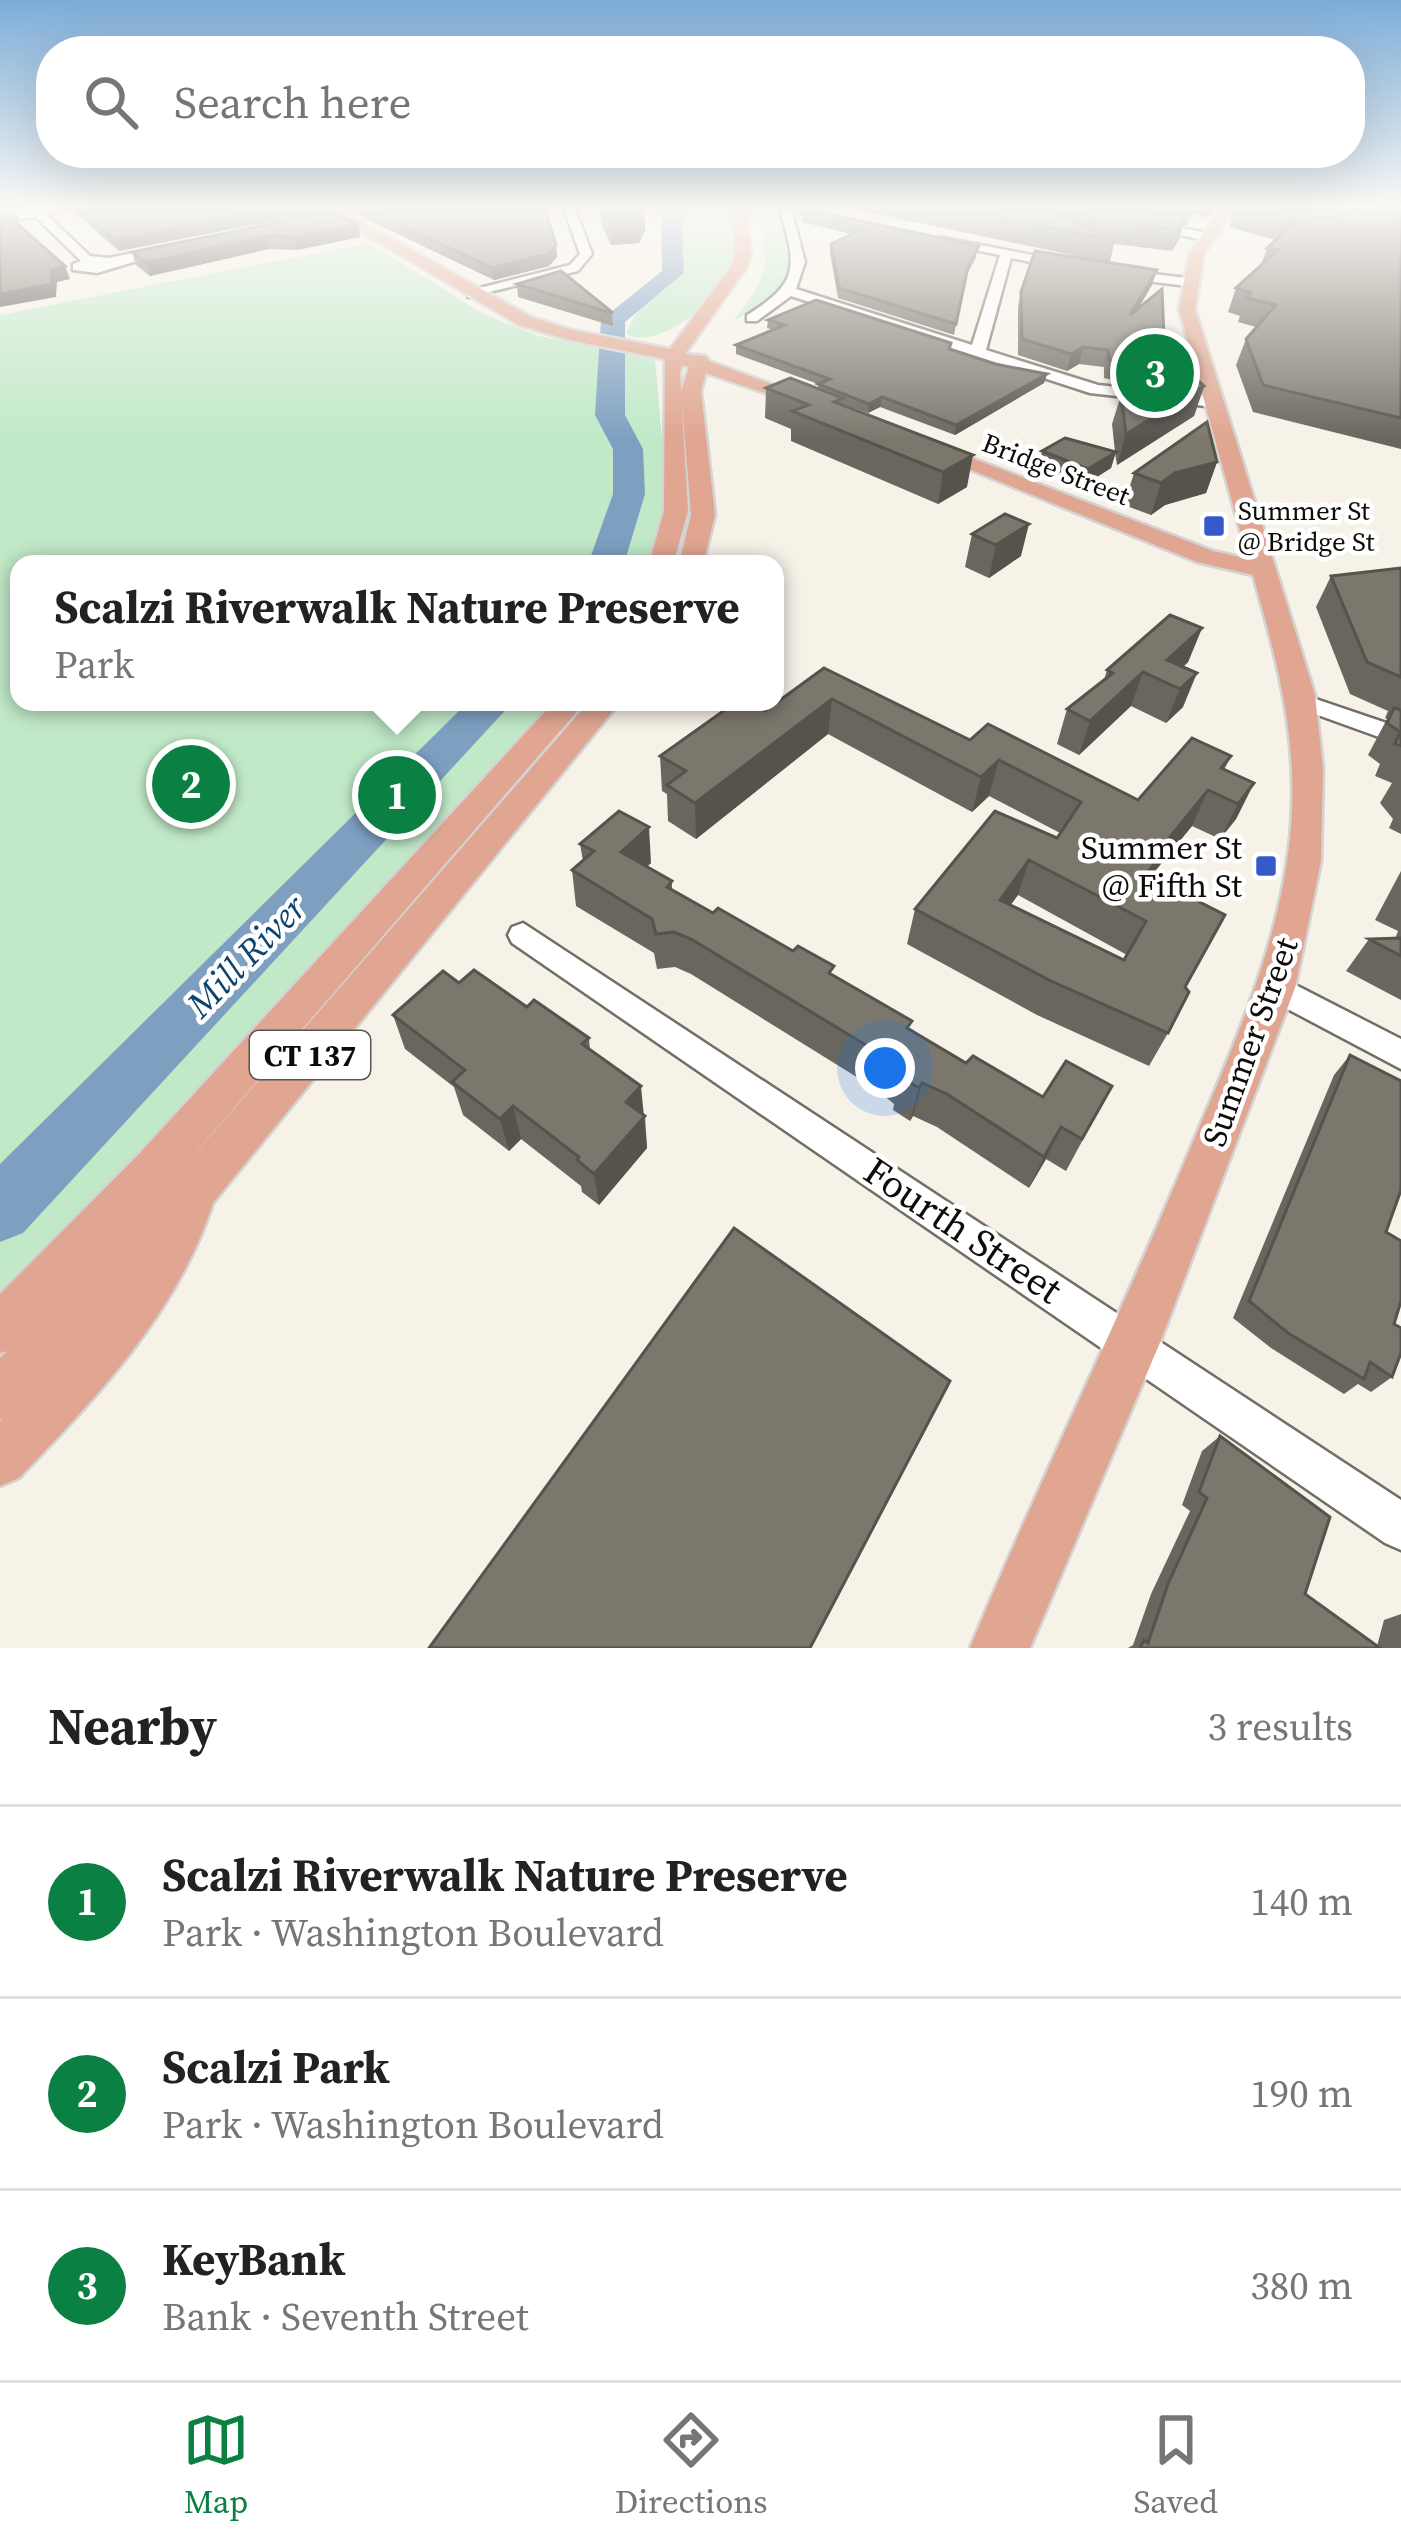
<!DOCTYPE html>
<meta charset="utf-8">
<style>
body{margin:0;font-family:"Source Serif 4",serif;background:#f2f2f2;color:#222}
.you{position:absolute;left:885px;top:1068px;width:42px;height:42px;margin:-30px;border:9px solid #fff;border-radius:50%;background:#1a73e8;box-shadow:0 0 0 18px #1a73e833}
.badge{display:grid;place-items:center;width:78px;height:78px;border-radius:50%;background:#0b8043;color:#fff;font-size:39px;font-weight:700}
.pin{position:absolute;translate:-50% -50%;border:6px solid #fff;box-shadow:0 3px 12px #0006}
.popup{position:absolute;left:10px;top:555px;width:774px;height:156px;box-sizing:border-box;display:grid;place-content:center;border-radius:24px;background:#fff;filter:drop-shadow(0 3px 9px #0005);font-size:39px;white-space:nowrap;color:#767676}
.popup b{font-size:45px;color:#222}
.popup::after{content:'';position:absolute;left:50%;top:100%;margin-left:-24px;border:24px solid transparent;border-top-color:#fff}
.list{margin:0;padding:0;list-style:none}
h2{display:flex;justify-content:space-between;align-items:center;height:156px;margin:0;padding:0 48px;font-size:51px}
h2 small{font-size:39px;font-weight:400;color:#767676}
.list li{display:grid;grid-template-columns:78px 1fr auto;gap:36px;align-items:center;box-sizing:border-box;height:192px;padding:0 48px;border-top:3px solid #e0e0e0}
.list b{display:block;font-size:45px;white-space:nowrap}
.list p{margin:0;font-size:39px;white-space:nowrap;color:#767676}
.list em{font-size:39px;font-style:normal;color:#767676}
.icon{flex:none;width:66px;height:66px;fill:none;stroke:currentColor;stroke-width:2;stroke-linecap:round;stroke-linejoin:round}
.map{position:relative;flex:none;width:1401px;height:1648px;overflow:hidden}
.search{position:absolute;background:#fff;box-shadow:0 12px 48px #0002;left:36px;right:36px;top:36px;height:132px;display:flex;align-items:center;gap:30px;box-sizing:border-box;padding:0 42px;border-radius:48px;color:#767676;font-size:45px}
.sheet{height:732px;background:#fff}
nav{display:flex;justify-content:space-around;align-items:center;box-sizing:border-box;height:168px;border-top:3px solid #e0e0e0;background:#fff;font-size:33px;color:#767676}
nav a{display:grid;justify-items:center;gap:6px}
nav .on{color:#0b8043}
.map>svg:first-child{display:block}
.green{fill:#c1e9c8}
.lines{fill:none;stroke-linecap:round;stroke-linejoin:round}
.river{fill:#7da0c1;fill-rule:evenodd}
.minor-casing{stroke:#726e65;stroke-width:5}
.major-casing{stroke:#d3d3d3;stroke-width:5}
.minor{fill:#fff;fill-rule:evenodd}
.major{fill:#e0a691;fill-rule:evenodd}
.wall{fill:#6a665e;fill-rule:evenodd}
.shaded-wall{fill:#56534c}
.building{fill:#7b776d;stroke:#56534c;stroke-width:3;fill-rule:evenodd}
.poi-dot{fill:#375acb;stroke:#fff;stroke-width:4.5}
.labels{text-anchor:middle;dominant-baseline:central;stroke-width:9;stroke-linejoin:round;paint-order:stroke}
.far-street-label{font-size:27px;fill:#0d0c08;stroke:#fff}
.far-poi-label{font-size:27px;fill:#0d0c08;stroke:#fff;text-anchor:start}
.shield{fill:#fff;stroke:#565552;stroke-width:3}
.shield-label{font-size:30px;font-weight:bold;fill:#0d0c08}
.poi-label{font-size:33px;fill:#0d0c08;stroke:#fff;text-anchor:end}
.street-label{font-size:33px;fill:#0d0c08;stroke:#fff}
.water-label{font-size:36px;font-style:italic;fill:#0d4570;stroke:#fff}
.near-street-label{font-size:39px;fill:#0d0c08;stroke:#fff}
</style>
<div class="map">
<svg width="1401" height="1648" viewBox="0 0 1401 1648">
<rect width="100%" height="100%" fill="#f7f2e8"/>
<!-- green -->
<g class="green">
<path d="M680,209h53c-2,17 4,33 1,49 -9,38 -73,94 -108,76l10,-21 49,-40z"/>
<path d="M759,209h17l16,62 -14,23 -44,27 23,-33 9,-24z"/>
<path d="M369,243l115,71 55,22 116,24 13,146 -16,58h-633v138h538l-557,604v-991z"/>
</g>
<g class="lines">
<!-- river -->
<g class="river">
<path d="M661,209h20l3,64 -59,49v93l18,34 2,45 -21,70h-36l25,-70v-45l-18,-34 6,-95 61,-49z"/>
<path d="M468,702h45l-490,531 -23,9v-78z"/>
</g>
<defs>
<g id="minor">
<path d="M40,209h28l-21,6 43,41 19,2 58,-12 6,4 -76,23 -24,-3v-6l8,-3 -45,-44 -36,5v-6z"/>
<path d="M354,209h24l-67,15 -6,-3z"/>
<path d="M564,209h11l17,45 -14,17 -110,26v-6l102,-26 10,-11z"/>
<path d="M796,209l-4,4 13,49 -9,27 176,56 28,-90 -61,-12v-6l129,25 -4,7 -53,-11 -25,92 112,35 116,12 8,5 -8,5 -124,-14 -299,-97 -34,25h-10v-6c52,-32 50,-48 33,-104z"/>
<path d="M1149,223l55,9 6,4 -6,4 -59,-12z"/>
<path d="M1120,270l67,8 6,4 -6,4 -72,-9z"/>
<path d="M1301,694l100,34v17l-108,-39 -4,-5 4,-5z"/>
<path d="M523,923l878,577v50l-16,-7 -873,-600 -4,-8 4,-8z"/>
<path d="M1276,975l125,64v30l-136,-72 -5,-9 5,-9z"/>
</g>
<g id="major">
<path d="M322,209h17l192,108 41,13 98,19 61,-82 4,-12 -2,-46h14l4,46 -4,12 -62,87 21,2 3,5 111,41 -17,4 -97,-33 -5,18 14,124 -12,49h-24l12,-49 -10,-124 8,-24 -7,-2 -2,8 8,138 -15,53h-24l15,-53 1,-152 -96,-19 -50,-15z"/>
<path d="M1221,209h15l-32,45 -9,55 120,386 8,74 -2,92 -26,127 -136,357 -129,303h-60c70,-169 151,-332 221,-501 39,-93 81,-185 96,-285 16,-105 -6,-188 -34,-287l-56,-13 -277,-113 11,-6 7,2 275,106 35,8 -69,-250 10,-55z"/>
<path d="M554,702h31l-439,508 443,-508h31l-407,501c-35,109 -116,194 -194,275l-19,8v-64l4,-4 -4,2v-62l7,-7 -7,2v-59l139,-140z"/>
</g>
</defs>
<!-- minor casing -->
<use href="#minor" class="minor-casing"/>
<!-- major casing -->
<use href="#major" class="major-casing"/>
<!-- minor -->
<use href="#minor" class="minor"/>
<!-- major -->
<use href="#major" class="major"/>
</g>
<!-- wall -->
<g class="wall">
<path d="M71,209h249l-1,3 -200,39z"/>
<path d="M361,209h184l11,36 1,12 -8,9 -55,14 -132,-63z"/>
<path d="M600,209h44l1,21 -6,13 -28,2 -10,-22z"/>
<path d="M853,209h362l-9,9 -12,-5 -8,13h-3l-4,13 -7,12 -58,-7 -4,18 42,23 -13,22 25,32 18,32 -2,6 24,9 -10,30 -77,49 -2,-12 -4,15 -27,17 -46,-18 4,-16 73,1 -3,-28 9,-29 9,1 3,-12 -29,-6v-11l-25,-3 -12,7 -49,-16v-48l3,-15 70,-33z"/>
<path d="M1235,209h166v240l-148,-37 -17,-47 10,-26 10,-12 -18,-5 2,-6 -12,-4 8,-24 25,-23 6,-17 9,-8 -47,-13z"/>
<path d="M333,211l27,26 -63,13 -28,-1 -119,27 -14,-11 -4,-13z"/>
<path d="M802,213l175,43 -11,20 -12,59 -116,-37 -8,-45 1,-9 20,-10 -49,-12z"/>
<path d="M517,284l95,28 1,14 -95,-29z"/>
<path d="M768,320l181,29 46,15 52,10 -3,9 -89,52 -75,-28 -12,6 -26,-9 125,83 -29,17 -147,-63v-12l-26,-11 1,-30h52v-4l-82,-30v-9l37,-15 -6,-2z"/>
<path d="M1217,462l-11,31 -41,12 -14,10 -27,-10 10,-32z"/>
<path d="M972,534l49,22 -32,22 -24,-11z"/>
<path d="M1401,568v266l-12,-6 4,-9 -13,-16 12,-20 -17,-7 5,-12 -12,-9 19,-36 -2,-1 3,-7 -38,-17 -34,-87 15,-31z"/>
<path d="M1202,628l-14,34 -5,5v40l-17,16 -35,-17 -52,49 -22,-11 10,-35 37,-29 3,-10z"/>
<path d="M824,668l146,72 168,60 93,-44 -7,14 30,13 -18,36 -16,20 -28,-13 -42,51 35,110 -17,46 -19,33 -112,-51 -130,-71 8,-35 142,-71 3,-5 -71,-37 -17,16 -144,-78 -132,105 -28,-18 -1,-27 -5,-3 -2,-35 105,-45zM1018,895l109,60 -3,5 -114,-55z"/>
<path d="M580,844l71,19 -5,4 26,14v9l41,23 120,63 76,53 57,34 77,34 69,-11 -46,85 -20,-12 -17,29 -92,-61 -24,-11 -3,5 -17,-11 1,-6 -18,-15 -185,-115 -16,-7 -18,2 -3,-16 -78,-47 -4,-36 11,-9z"/>
<path d="M1401,871v129l-55,-29 23,-32h26l3,-8 -23,-11z"/>
<path d="M459,983l130,55 1,12 55,66 2,32 -48,57 -17,-13 -1,-6 -60,-47 -12,12 -46,-36 -9,-28 -49,-38 -12,-34z"/>
<path d="M1350,1055l36,177 8,92 -2,53 -21,15 -13,-8 -14,10 -73,-46 -38,-30 101,-243z"/>
<path d="M1220,1436l85,158 72,52 7,-26 17,-6v34h-273l5,-3 18,-51 39,-83 -8,-6 20,-54z"/>
</g>
<!-- shaded-wall -->
<g class="shaded-wall">
<path d="M272,209h48l-1,3 -200,39 -4,-11z"/>
<path d="M644,209l1,21 -6,13 -28,2 -1,-32z"/>
<path d="M1185,217l-6,22 -7,12 6,-22z"/>
<path d="M358,225l2,12 -63,13 -3,-13z"/>
<path d="M265,236l4,13 -119,27 -4,-13z"/>
<path d="M556,245l1,12 -8,9 -55,14 -2,-12z"/>
<path d="M65,266l5,13 -13,3 -1,15 -56,10v-13l52,-24z"/>
<path d="M1157,270l-5,15 -27,46 5,-16z"/>
<path d="M1083,347l-4,17 -12,7 4,-17z"/>
<path d="M1047,374l-3,9 -89,52 1,-10z"/>
<path d="M1204,386l-10,30 -77,49 9,-31z"/>
<path d="M882,397l-2,10 -12,6 1,-9z"/>
<path d="M1116,452l-5,16 -27,17 4,-16z"/>
<path d="M973,455l-6,32 -29,17 5,-32z"/>
<path d="M1217,462l-11,31 -41,12 -14,10 10,-32 14,-10z"/>
<path d="M1029,524l-8,32 -32,22 7,-33z"/>
<path d="M1202,628l-14,34 -22,20 1,-22z"/>
<path d="M1143,672l-12,34 -52,49 11,-34z"/>
<path d="M1197,673l-14,34 -17,16 14,-34z"/>
<path d="M832,699l-4,35 -132,105 -1,-36z"/>
<path d="M999,760l-10,36 -17,16 9,-35z"/>
<path d="M1254,783l-18,36 -16,20 18,-35z"/>
<path d="M1208,790l-16,36 -41,50 -6,13 -15,21 27,-57z"/>
<path d="M649,827l2,36 -27,24 -3,-35z"/>
<path d="M1029,860l-11,35 -29,40 11,-35z"/>
<path d="M922,1083l-9,33 -3,5 9,-33z"/>
<path d="M641,1086l6,62 -48,57 -5,-31 32,-72z"/>
<path d="M513,1106l8,33 -12,12 -9,-32z"/>
<path d="M1061,1127l-15,32 -17,29 15,-31z"/>
</g>
<!-- building -->
<g class="building">
<path d="M78,209h194l-157,31z"/>
<path d="M367,209h178l11,36 -8,9 -56,14z"/>
<path d="M608,209h31l-1,2 -28,2z"/>
<path d="M959,209h185l41,8 -7,12h-6l-116,-16 59,28z"/>
<path d="M1251,209h150v209l-138,-33 -17,-46 30,-34 -30,-7 5,-5 -15,-5 42,-38 -11,-2 30,-27z"/>
<path d="M809,210l170,36 -11,21 -12,57 -117,-36 -8,-44 33,-16 -62,-15z"/>
<path d="M333,211l25,14 -64,12 -29,-1 -119,27 -14,-11z"/>
<path d="M12,213l6,6 -5,1 52,46 -13,4 -1,14 -51,10v-79z"/>
<path d="M1035,251l122,19 -27,45 32,-26 2,50 10,1 8,31 -53,-5 -20,-6 -1,-10 -25,-3 -12,7 -49,-15 -1,-47z"/>
<path d="M561,271l51,41 -1,1 -94,-29z"/>
<path d="M816,300l135,43 -2,6 46,15 52,10 -91,51 -74,-28 -13,7 -51,-20 12,-5 -94,-34 49,-20 -17,-5z"/>
<path d="M1136,373l60,6 8,7 -78,48 -5,-39 20,2z"/>
<path d="M790,378l53,20 -9,4 139,53 -30,17 -151,-61 17,-6 -43,-17z"/>
<path d="M1207,422l10,40 -42,11 -14,10 -27,-10z"/>
<path d="M1065,438l51,14 -28,17 -46,-18z"/>
<path d="M1005,514l24,10 -33,21 -24,-11z"/>
<path d="M1401,568v109l-34,-15 -36,-86z"/>
<path d="M1170,615l32,13 -35,32 30,13 -17,16 -37,-17 -53,49 -23,-12 46,-36 -6,-3z"/>
<path d="M824,668l146,72 18,-16 150,76 54,-62 39,18 -10,12 33,15 -16,21 -30,-14 -51,63 4,1 -15,21 79,40 -40,72 4,5 -21,41 -117,-52 -136,-72 80,-98 62,27 24,-36 -82,-42 -18,17 -149,-78 -137,104 -28,-18 19,-14 -26,-15 76,-54h12l17,9zM1029,860l117,61 -22,39 -124,-60z"/>
<path d="M1394,708l7,2v36l-6,-2 5,-12 -13,-9z"/>
<path d="M619,811l30,16 -28,25 51,29 -5,6 46,26 5,-5 75,43 5,-5 36,20 -5,7 83,48 -5,7 59,35 7,-7 70,41 23,-36 46,25 -30,53 -21,-12 -17,30 -97,-63 -25,-11 -3,5 -18,-11 3,-5 -20,-16 -193,-117 -17,-7 -18,2 -4,-15 -80,-49 22,-19 -14,-7z"/>
<path d="M1401,938v18l-32,-17z"/>
<path d="M474,970l53,37 7,-7 55,38 -7,6 59,42 -15,16 19,14 -51,58 -17,-14 2,-3 -66,-51 -13,13 -48,-37 13,-12 -72,-55 50,-44 16,12z"/>
<path d="M1350,1055l51,26v109l-15,42 15,9v60l-7,23 7,4v25l-9,24 -22,-15 -6,17 -76,-46 -39,-32z"/>
<path d="M734,1228l216,153 -140,267h-381z"/>
<path d="M1220,1436l110,81 -25,77 75,54h-240l4,-8 4,3 20,-59 39,-86 -8,-6z"/>
</g>
<!-- sky -->
<linearGradient id="sky" x2="0" y2="1"><stop stop-color="#7dacd8"/><stop offset="0.47" stop-color="#fbf9f5"/><stop offset="1" stop-color="#fbf9f5" stop-opacity="0"/></linearGradient>
<rect width="1401" height="440" fill="url(#sky)"/>
<!-- markers -->
<g class="poi-dot">
<rect x="1202" y="514" width="24" height="24" rx="6"/>
<rect x="1254" y="854" width="24" height="24" rx="6"/>
</g>
<g class="labels">
<!-- far-street labels -->
<g class="far-street-label">
<text transform="translate(1056 469) rotate(21)">Bridge Street</text>
</g>
<!-- far-poi labels -->
<g class="far-poi-label">
<text x="1238" y="510">Summer St<tspan x="1238" dy="31">@ Bridge St</tspan></text>
</g>
<!-- shield labels -->
<rect class="shield" x="250" y="1031" width="120" height="48" rx="9"/>
<g class="shield-label">
<text x="310" y="1055">CT 137</text>
</g>
<!-- poi labels -->
<g class="poi-label">
<text x="1242" y="847">Summer St<tspan x="1242" dy="38">@ Fifth St</tspan></text>
</g>
<!-- street labels -->
<g class="street-label">
<text transform="translate(1250 1042) rotate(-70)">Summer Street</text>
</g>
<!-- water labels -->
<g class="water-label">
<text transform="translate(246 956) rotate(-46)">Mill River</text>
</g>
<!-- near-street labels -->
<g class="near-street-label">
<text transform="translate(963 1230) rotate(34)">Fourth Street</text>
</g>
</g>
</svg>
<div class="you"></div>
<div class="pin badge" style="left:397px;top:795px">1</div>
<div class="popup"><b>Scalzi Riverwalk Nature Preserve</b>Park</div>
<div class="pin badge" style="left:191px;top:784px">2</div>
<div class="pin badge" style="left:1155px;top:373px">3</div>
<div class="search"><svg class="icon" aria-label="search" viewBox="0 0 24 24"><circle cx="10" cy="10" r="6"/><path d="M15 15l6 6"/></svg>Search here</div>
</div>
<section class="sheet">
<h2>Nearby<small>3 results</small></h2>
<ul class="list">
<li><span class="badge">1</span><div><b>Scalzi Riverwalk Nature Preserve</b><p>Park · Washington Boulevard</p></div><em>140 m</em></li>
<li><span class="badge">2</span><div><b>Scalzi Park</b><p>Park · Washington Boulevard</p></div><em>190 m</em></li>
<li><span class="badge">3</span><div><b>KeyBank</b><p>Bank · Seventh Street</p></div><em>380 m</em></li>
</ul>
</section>
<nav>
<a class="on"><svg class="icon" aria-label="map" viewBox="0 0 24 24"><path d="M3 6l6-2 6 2 6-2v14l-6 2-6-2-6 2zM9 4v14M15 6v14"/></svg>Map</a>
<a><svg class="icon" aria-label="directions" viewBox="0 0 24 24"><path d="M12 3l9 9-9 9-9-9zM9 14v-3h6M13 9l2 2-2 2"/></svg>Directions</a>
<a><svg class="icon" aria-label="saved" viewBox="0 0 24 24"><path d="M7 4h10v16l-5-4-5 4z"/></svg>Saved</a>
</nav>
